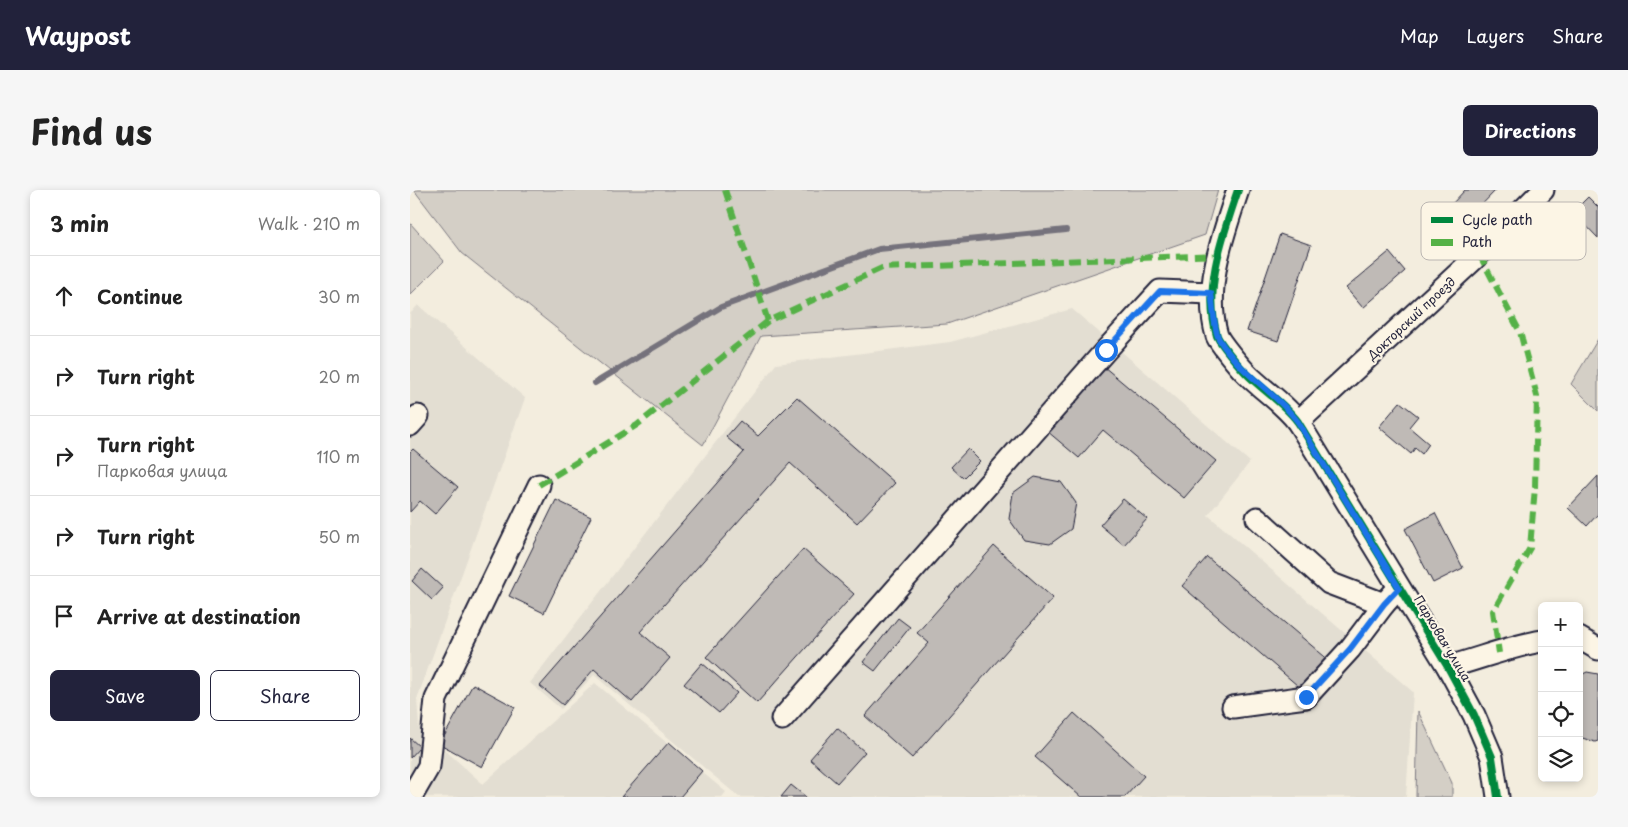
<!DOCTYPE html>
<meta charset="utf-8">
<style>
body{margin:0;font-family:"Playpen Sans",sans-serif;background:#f6f6f6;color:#222}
.controls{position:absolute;right:15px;bottom:15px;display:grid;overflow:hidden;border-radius:8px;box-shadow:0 2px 8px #0003}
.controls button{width:45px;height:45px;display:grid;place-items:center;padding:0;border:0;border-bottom:1px solid #e0e0e0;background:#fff;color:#222;font:25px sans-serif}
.stop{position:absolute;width:15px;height:15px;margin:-11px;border:4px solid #1a73e8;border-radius:50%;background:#fff}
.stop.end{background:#1a73e8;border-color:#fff;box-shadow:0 1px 5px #0008}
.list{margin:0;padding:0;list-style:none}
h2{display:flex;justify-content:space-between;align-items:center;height:65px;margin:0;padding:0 20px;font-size:21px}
h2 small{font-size:16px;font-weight:400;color:#767676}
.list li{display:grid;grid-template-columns:32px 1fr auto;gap:15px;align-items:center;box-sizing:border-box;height:80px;padding:0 20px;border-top:1px solid #e0e0e0}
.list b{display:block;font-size:19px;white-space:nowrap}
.list p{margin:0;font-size:16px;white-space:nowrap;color:#767676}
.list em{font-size:16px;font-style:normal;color:#767676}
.actions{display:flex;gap:10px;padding:15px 20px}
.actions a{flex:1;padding:11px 0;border:1px solid #22223b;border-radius:8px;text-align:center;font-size:18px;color:#22223b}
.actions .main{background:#22223b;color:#fff}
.icon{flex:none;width:28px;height:28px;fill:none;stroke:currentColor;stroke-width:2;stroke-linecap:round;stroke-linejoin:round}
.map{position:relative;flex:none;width:1188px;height:607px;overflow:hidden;border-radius:8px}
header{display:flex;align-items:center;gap:30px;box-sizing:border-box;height:70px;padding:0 25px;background:#22223b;color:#fff}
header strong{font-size:24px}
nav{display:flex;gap:28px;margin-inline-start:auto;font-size:18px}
.intro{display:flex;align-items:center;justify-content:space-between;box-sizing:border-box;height:120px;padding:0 30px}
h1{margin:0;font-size:35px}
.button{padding:12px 22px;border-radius:8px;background:#22223b;color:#fff;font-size:18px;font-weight:700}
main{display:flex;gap:30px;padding:0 30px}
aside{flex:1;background:#fff;border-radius:8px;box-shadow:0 2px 8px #0003}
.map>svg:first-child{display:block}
.built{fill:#e3ded2}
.green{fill:#d4cfc6;stroke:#7b7880}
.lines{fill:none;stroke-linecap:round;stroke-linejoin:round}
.stream{stroke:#75727b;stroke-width:6}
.building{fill:#bfbab6;stroke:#22223b}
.minor-casing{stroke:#22223b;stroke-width:25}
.minor{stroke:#fcf5e5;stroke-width:21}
.quiet{stroke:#55b146;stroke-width:6;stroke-dasharray:12 6;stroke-linecap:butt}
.cycleway-casing{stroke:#fcf5e5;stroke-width:11}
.cycleway{stroke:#00873e;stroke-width:8}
.route{stroke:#1a73e8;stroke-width:6}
.labels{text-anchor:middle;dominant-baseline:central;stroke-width:4.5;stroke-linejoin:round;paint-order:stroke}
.street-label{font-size:12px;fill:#22223b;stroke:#fcf5e5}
.key{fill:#fcf5e5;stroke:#bbb6b2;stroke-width:1}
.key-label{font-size:14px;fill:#22223b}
</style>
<header>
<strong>Waypost</strong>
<nav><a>Map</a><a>Layers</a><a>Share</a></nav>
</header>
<div class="intro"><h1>Find us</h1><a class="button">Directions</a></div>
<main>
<aside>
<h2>3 min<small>Walk · 210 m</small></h2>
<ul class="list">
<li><svg class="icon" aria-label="ahead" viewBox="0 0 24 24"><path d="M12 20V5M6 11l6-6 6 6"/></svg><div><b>Continue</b></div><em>30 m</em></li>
<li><svg class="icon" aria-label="right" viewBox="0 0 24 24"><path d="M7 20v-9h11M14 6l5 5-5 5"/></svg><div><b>Turn right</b></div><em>20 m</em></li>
<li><svg class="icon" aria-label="right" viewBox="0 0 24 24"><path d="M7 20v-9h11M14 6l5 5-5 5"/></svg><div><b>Turn right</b><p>Парковая улица</p></div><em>110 m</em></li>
<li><svg class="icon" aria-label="right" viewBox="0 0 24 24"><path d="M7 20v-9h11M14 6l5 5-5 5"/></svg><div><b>Turn right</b></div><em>50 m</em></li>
<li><svg class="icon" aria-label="arrive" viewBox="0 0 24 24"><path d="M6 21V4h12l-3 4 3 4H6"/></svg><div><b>Arrive at destination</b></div></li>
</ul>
<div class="actions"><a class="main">Save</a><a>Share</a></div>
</aside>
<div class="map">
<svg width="1188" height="607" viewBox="0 0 1188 607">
<rect width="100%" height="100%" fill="#f3edde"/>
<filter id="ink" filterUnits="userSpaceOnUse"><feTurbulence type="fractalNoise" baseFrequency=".02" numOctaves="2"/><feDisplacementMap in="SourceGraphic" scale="10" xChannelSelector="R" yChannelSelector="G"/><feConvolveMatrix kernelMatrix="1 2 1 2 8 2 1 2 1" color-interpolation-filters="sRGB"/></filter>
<g filter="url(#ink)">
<!-- built -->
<g class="built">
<path d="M8,115l107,93 -108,301 2,28 64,57 112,-101 131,109 -4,5h-312v-483z"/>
<path d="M662,119l178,153 -42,53 205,177 -7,105h-667l-145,-122 -33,34 -31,-26 246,-319 174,-22z"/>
</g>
<!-- green -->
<g class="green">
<path d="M4,0h804l-13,45 -258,89 -186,12 -58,109 -241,-192z"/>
<path d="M0,33l34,38 -34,34z"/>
<path d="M1188,149v72l-27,-27z"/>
<path d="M1008,521l34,72v14h-36z"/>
</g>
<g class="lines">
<!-- stream -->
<path class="stream" d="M185,193l126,-76 158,-58 187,-19"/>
</g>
<!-- building -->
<g class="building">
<path d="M1055,0h31l-30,31 -15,-16z"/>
<path d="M1178,7l10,10v31l-25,-26z"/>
<path d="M870,44l31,11 -33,96 -31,-10z"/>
<path d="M979,62l16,19 -42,37 -17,-20z"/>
<path d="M693,176l113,95 -32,37 -81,-68 -24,28 -32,-27z"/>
<path d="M387,207l98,86 -38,40 -67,-60 -150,169 30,26 -38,44 -38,-33 -31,36 -23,-19 204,-234 -18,-15 14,-16 18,15z"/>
<path d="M990,212l18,14 -9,11 20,17 -7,10 -7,-6 -4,6 -32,-27z"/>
<path d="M3,259l45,38 -23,27 -15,-13 -10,11v-60z"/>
<path d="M558,259l12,12 -17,17 -12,-11z"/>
<path d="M1188,286v38l-11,12 -19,-18z"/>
<path d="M625,287l26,5 15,21 -5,26 -21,15 -26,-4 -15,-21 4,-26z"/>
<path d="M713,309l24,20 -23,26 -24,-20z"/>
<path d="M146,310l35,17 -47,96 -35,-17z"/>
<path d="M1025,323l28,55 -30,15 -28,-54z"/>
<path d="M584,356l59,52 -141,160 -47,-42 64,-73 -12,-10z"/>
<path d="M393,359l51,45 -97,109 -51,-46z"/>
<path d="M797,367l124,105 -26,30 -123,-106z"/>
<path d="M12,379l21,19 -11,12 -20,-19z"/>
<path d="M488,428l12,9 -35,44 -12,-9z"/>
<path d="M292,473l35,30 -18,20 -35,-29z"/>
<path d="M1177,482l11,2v67l-3,1 -16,-5v-61z"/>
<path d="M63,494l42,23 -33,60 -42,-23z"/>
<path d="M664,523l70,63 -19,21h-44l-46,-40z"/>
<path d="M427,538l28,24 -28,31 -27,-24z"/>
<path d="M0,548l10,9 -10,11z"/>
<path d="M259,552l33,29 -22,26h-59z"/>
<path d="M381,595l15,12h-25z"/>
</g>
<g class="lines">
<defs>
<g id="minor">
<path d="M828,0c-15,45 -35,98 -21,146 3,7 22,30 28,36 17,18 38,30 53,50l150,245 26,48 18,42 6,40"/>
<path d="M888,232l176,-163 69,-69"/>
<path d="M0,235l8,-9"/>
<path d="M847,328l72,65 55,21 10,-11"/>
<path d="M1169,448l19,11"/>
<path d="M1038,477c31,-8 62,-21 94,-26"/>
<path d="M823,517l73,-10 44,-48 34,-45"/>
<path d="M372,529l324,-369 54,-59 51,2"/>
<path d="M1,607l18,-31 7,-67 103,-214"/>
</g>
</defs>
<!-- minor casing -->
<use href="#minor" class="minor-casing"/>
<!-- minor -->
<use href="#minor" class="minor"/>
<!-- quiet -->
<g class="quiet">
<path d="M315,0l43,131"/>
<path d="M1069,64l41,78 17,64 -2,91 -5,61 -37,63 6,42"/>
<path d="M129,295l98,-60 131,-104 114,-53 336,-13"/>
</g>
<defs>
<path id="cycleway" d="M828,0c-15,45 -35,98 -21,146 3,7 22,30 28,36 17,18 38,30 53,50l150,245 26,48 18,42 6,40"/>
</defs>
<!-- cycleway casing -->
<use href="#cycleway" class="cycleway-casing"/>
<!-- cycleway -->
<use href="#cycleway" class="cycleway"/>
</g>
</g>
<g class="lines" filter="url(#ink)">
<!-- route -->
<path class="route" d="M696,160l54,-59 51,2c2,11 3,38 8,46 20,34 56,52 79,83l101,166 -15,16 -34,45 -44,48"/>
</g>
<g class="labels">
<!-- street labels -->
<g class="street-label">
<text transform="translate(1001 128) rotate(-43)">Докторский проезд</text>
<text transform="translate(1033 448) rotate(59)">Парковая улица</text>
</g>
</g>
<!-- legend -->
<rect x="1011" y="12" width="165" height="58" rx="8" class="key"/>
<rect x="1021" y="27" width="22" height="6" fill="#00873e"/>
<rect x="1021" y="49" width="22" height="7" fill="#55b146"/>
<g class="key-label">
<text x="1052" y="35">Cycle path</text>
<text x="1052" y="57">Path</text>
</g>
</svg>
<div class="controls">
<button>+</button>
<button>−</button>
<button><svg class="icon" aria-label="locate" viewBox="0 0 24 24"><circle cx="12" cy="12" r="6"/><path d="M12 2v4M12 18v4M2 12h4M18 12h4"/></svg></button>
<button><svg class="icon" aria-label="layers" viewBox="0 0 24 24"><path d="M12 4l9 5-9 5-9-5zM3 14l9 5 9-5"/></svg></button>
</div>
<div class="stop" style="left:696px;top:160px"></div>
<div class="stop end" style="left:896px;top:507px"></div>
</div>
</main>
